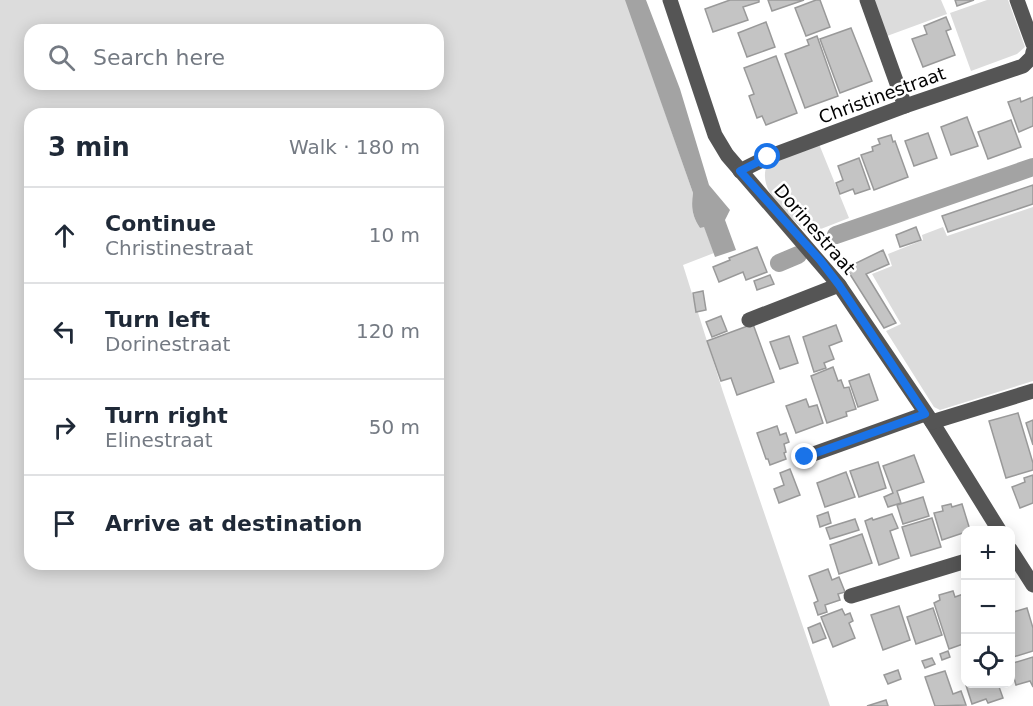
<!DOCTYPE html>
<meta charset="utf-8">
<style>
body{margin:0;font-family:"DejaVu Sans",sans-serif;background:#f2f2f3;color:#1f2937}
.controls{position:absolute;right:18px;bottom:18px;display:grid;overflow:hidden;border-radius:12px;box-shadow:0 3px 15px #0003}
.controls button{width:54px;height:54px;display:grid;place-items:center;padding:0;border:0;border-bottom:2px solid #e0e1e3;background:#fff;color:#1f2937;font:30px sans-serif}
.stop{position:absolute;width:18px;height:18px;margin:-14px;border:4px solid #1a73e8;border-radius:50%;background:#fff}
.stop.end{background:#1a73e8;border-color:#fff;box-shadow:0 2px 6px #0008}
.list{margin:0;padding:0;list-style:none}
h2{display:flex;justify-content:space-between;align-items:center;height:78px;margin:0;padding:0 24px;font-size:26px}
h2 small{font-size:20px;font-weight:400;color:#747a83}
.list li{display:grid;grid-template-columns:39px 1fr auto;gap:18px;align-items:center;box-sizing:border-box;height:96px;padding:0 24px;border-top:2px solid #e0e1e3}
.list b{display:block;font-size:22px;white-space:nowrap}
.list p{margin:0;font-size:20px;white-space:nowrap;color:#747a83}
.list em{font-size:20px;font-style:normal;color:#747a83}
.icon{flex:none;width:33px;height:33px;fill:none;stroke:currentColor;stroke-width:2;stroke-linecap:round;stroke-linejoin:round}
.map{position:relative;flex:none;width:1033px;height:706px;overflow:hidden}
.search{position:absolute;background:#fff;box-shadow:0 3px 15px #0003;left:24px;top:24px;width:420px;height:66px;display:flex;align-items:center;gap:15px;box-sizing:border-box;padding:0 21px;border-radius:18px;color:#747a83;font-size:22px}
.panel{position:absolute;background:#fff;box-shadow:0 3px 15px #0003;left:24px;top:108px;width:420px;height:462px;border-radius:18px}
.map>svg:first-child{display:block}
.green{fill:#dcdcdc;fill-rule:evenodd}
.water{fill:#a3a3a3}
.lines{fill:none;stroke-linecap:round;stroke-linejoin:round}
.canal{stroke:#a3a3a3;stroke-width:18}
.building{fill:#c4c4c4;stroke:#999;stroke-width:1.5}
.minor{stroke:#555;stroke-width:15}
.route{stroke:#1a73e8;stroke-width:8}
.labels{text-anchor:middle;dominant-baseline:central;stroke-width:5;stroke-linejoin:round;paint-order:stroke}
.street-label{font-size:18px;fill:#000;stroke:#fff}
</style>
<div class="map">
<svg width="1033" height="706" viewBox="0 0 1033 706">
<rect width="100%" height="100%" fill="#fff"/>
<!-- green -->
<g class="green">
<path d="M0,0h626l67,193c-2,14 -1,23 7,35l4,-2 10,27 -31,12 40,127 107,314h-830zM30,30h408v54h-408zM30,114h408v450h-408z"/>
<path d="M874,0h67l6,14 -60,22z"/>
<path d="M987,0h21l17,47 -8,7 -46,17 -21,-58z"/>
<path d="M819,144l30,74 -41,16c-17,-18 -52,-42 -41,-69z"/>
<path d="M1033,207v174l-93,29 -6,-3 -48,-76 15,-7 -29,-50 20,-8 -4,-12 35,-14 -1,-5 21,-8 4,9z"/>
</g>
<!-- water -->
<path class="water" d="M625,0h21l34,89 29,96 21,25 -5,10 11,30 -21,7 -11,-30 -4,1c-8,-12 -9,-21 -7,-35z"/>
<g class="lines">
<!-- canal -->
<g class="canal">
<path d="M836,235l197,-68"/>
<path d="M779,263l19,-8"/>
</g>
</g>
<!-- building -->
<g class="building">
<path d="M730,0h29v2l-16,5 5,13 -35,12 -8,-23z"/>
<path d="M768,0h36l-32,11z"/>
<path d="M816,0h4l10,27 -24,9 -11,-28z"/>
<path d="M955,0h19l-17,6z"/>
<path d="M946,17l5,12 -5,2 9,24 -32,12 -11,-28 15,-5 -3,-8z"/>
<path d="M766,22l9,25 -28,10 -9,-24z"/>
<path d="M851,28l21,53 -32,12 -20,-54z"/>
<path d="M817,36l21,60 -33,12 -20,-54 24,-9 -2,-5z"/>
<path d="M776,56l21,57 -31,12 -4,-9 -5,2 -8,-22 5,-2 -10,-26z"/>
<path d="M1033,97v29l-14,6 -11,-30 12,-4 1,4z"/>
<path d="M967,117l11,29 -27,9 -10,-28z"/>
<path d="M1011,120l10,27 -33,12 -10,-27z"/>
<path d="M928,133l9,25 -23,8 -9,-25z"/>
<path d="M891,135l2,7 2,-1 13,36 -34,13 -13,-35 12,-4 -1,-4 8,-3 -2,-5z"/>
<path d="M859,158l11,31 -15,5 -2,-5 -13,5 -4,-11 7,-3 -5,-14z"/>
<path d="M1033,185v19l-85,28 -6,-16z"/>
<path d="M916,227l5,13 -21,7 -4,-12z"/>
<path d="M757,247l10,25 -21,8 -3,-8 -24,10 -6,-15 17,-7 -1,-2z"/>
<path d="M883,250l6,14 -23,10 30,49 -12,5 -38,-60z"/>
<path d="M770,275l4,9 -17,6 -3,-9z"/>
<path d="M703,291l3,19 -10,2 -3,-19z"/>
<path d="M721,316l6,15 -15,6 -6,-15z"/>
<path d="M753,324l21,58 -37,13 -6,-17 -10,3 -14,-40z"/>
<path d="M836,325l6,16 -13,5 5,13 -10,4 2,5 -12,4 -11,-35z"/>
<path d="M789,336l9,27 -18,6 -10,-27z"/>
<path d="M833,367l5,14 3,-1 3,8 5,-1 7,22 -10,3 1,4 -20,7 -16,-47z"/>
<path d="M869,374l9,26 -20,7 -9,-26z"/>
<path d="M806,399l3,8 8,-2 6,18 -27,10 -10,-27z"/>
<path d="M1018,413l15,50v7l-27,8 -17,-57z"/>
<path d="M1033,420v25l-7,-22z"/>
<path d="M777,426l3,9 6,-2 3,9 -5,2 2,8 -2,1 2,6 -16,6 -2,-6h-2l-9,-26z"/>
<path d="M914,455l10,27 -27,9 4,12 -13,4 -4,-10 9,-4 -10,-27z"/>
<path d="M878,462l8,26 -27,9 -9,-26z"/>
<path d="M790,469l10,26 -21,8 -5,-14 10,-4 -4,-12z"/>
<path d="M846,472l9,25 -30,10 -8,-24z"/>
<path d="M1033,475v28l-13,5 -8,-21 13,-5 -1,-4z"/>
<path d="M923,497l6,19 -26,8 -6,-19z"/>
<path d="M951,504l1,3 10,-3 8,26h-4v2l-24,8 -8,-27 9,-2 -1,-5z"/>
<path d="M828,512l3,11 -11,4 -3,-11z"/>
<path d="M892,514l6,14 -8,3 9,27 -20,7 -14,-44 7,-3 1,2z"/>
<path d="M932,518l9,29 -30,9 -9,-29z"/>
<path d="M855,519l4,11 -29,9 -4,-11z"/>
<path d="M862,534l10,29 -33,11 -9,-29z"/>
<path d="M828,569l4,11 7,-3 6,15 -7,2 2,6 -15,5 2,7 -9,3 -4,-12 4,-2 -9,-25z"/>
<path d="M953,591l2,6 11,-4v50l-17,6 -15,-46 6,-3 -1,-5z"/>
<path d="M899,606l11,34 -27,10 -12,-35z"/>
<path d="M933,608l9,27 -26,9 -9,-27z"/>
<path d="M1027,608l6,20v23l-23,7v-45z"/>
<path d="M842,609l3,6 5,-2 3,8 -4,2 6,15 -22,9 -12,-30z"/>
<path d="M820,623l6,15 -13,5 -5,-15z"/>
<path d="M948,651l2,6 -8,3 -2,-6z"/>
<path d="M1033,657v30l-3,-6 -14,4 -6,-21z"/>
<path d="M932,658l3,6 -10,4 -3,-7z"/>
<path d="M898,670l3,9 -13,5 -4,-9z"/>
<path d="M945,671l8,23 8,-3 5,14 -31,1 -10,-29z"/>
<path d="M966,675v9h32l5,14 -15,5 -2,-4 -14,5 -9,-28z"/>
<path d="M886,700l2,6h-21z"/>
</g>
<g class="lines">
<!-- minor -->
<g class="minor">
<path d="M670,0l45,135 12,20 112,130 93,137 67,108"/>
<path d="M867,0l38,106"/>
<path d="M1017,0l16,44"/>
<path d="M740,171l28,-14 137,-51 118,-40 9,-9 1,-5"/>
<path d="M749,320l90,-35"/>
<path d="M932,422l101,-31"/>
<path d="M805,457l120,-43"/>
<path d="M1010,549l23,36"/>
<path d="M851,596l115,-35"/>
</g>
</g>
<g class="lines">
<!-- route -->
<path class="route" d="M768,157l-28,14 80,89 19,25 86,129 -120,43"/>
</g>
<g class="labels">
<!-- street labels -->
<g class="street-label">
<text transform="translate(882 95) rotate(-20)">Christinestraat</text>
<text transform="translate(815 229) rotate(49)">Dorinestraat</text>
</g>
</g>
</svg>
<div class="controls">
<button>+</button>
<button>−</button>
<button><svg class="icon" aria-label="locate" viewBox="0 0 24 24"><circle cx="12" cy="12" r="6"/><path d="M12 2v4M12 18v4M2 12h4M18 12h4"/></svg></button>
</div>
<div class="stop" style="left:768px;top:157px"></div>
<div class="stop end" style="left:805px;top:457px"></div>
<div class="search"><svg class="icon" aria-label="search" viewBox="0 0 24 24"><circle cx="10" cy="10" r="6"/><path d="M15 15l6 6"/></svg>Search here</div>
<section class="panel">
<h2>3 min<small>Walk · 180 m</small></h2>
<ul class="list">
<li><svg class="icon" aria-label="ahead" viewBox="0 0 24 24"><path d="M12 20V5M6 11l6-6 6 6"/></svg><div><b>Continue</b><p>Christinestraat</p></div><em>10 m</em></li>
<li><svg class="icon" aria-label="left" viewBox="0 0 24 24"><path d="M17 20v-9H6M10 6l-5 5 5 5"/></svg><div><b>Turn left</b><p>Dorinestraat</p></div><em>120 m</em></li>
<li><svg class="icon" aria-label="right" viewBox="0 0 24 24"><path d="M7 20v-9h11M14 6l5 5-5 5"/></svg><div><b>Turn right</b><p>Elinestraat</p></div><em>50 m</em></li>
<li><svg class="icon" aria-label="arrive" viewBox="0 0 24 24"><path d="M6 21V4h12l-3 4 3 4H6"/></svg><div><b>Arrive at destination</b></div></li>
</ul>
</section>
</div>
